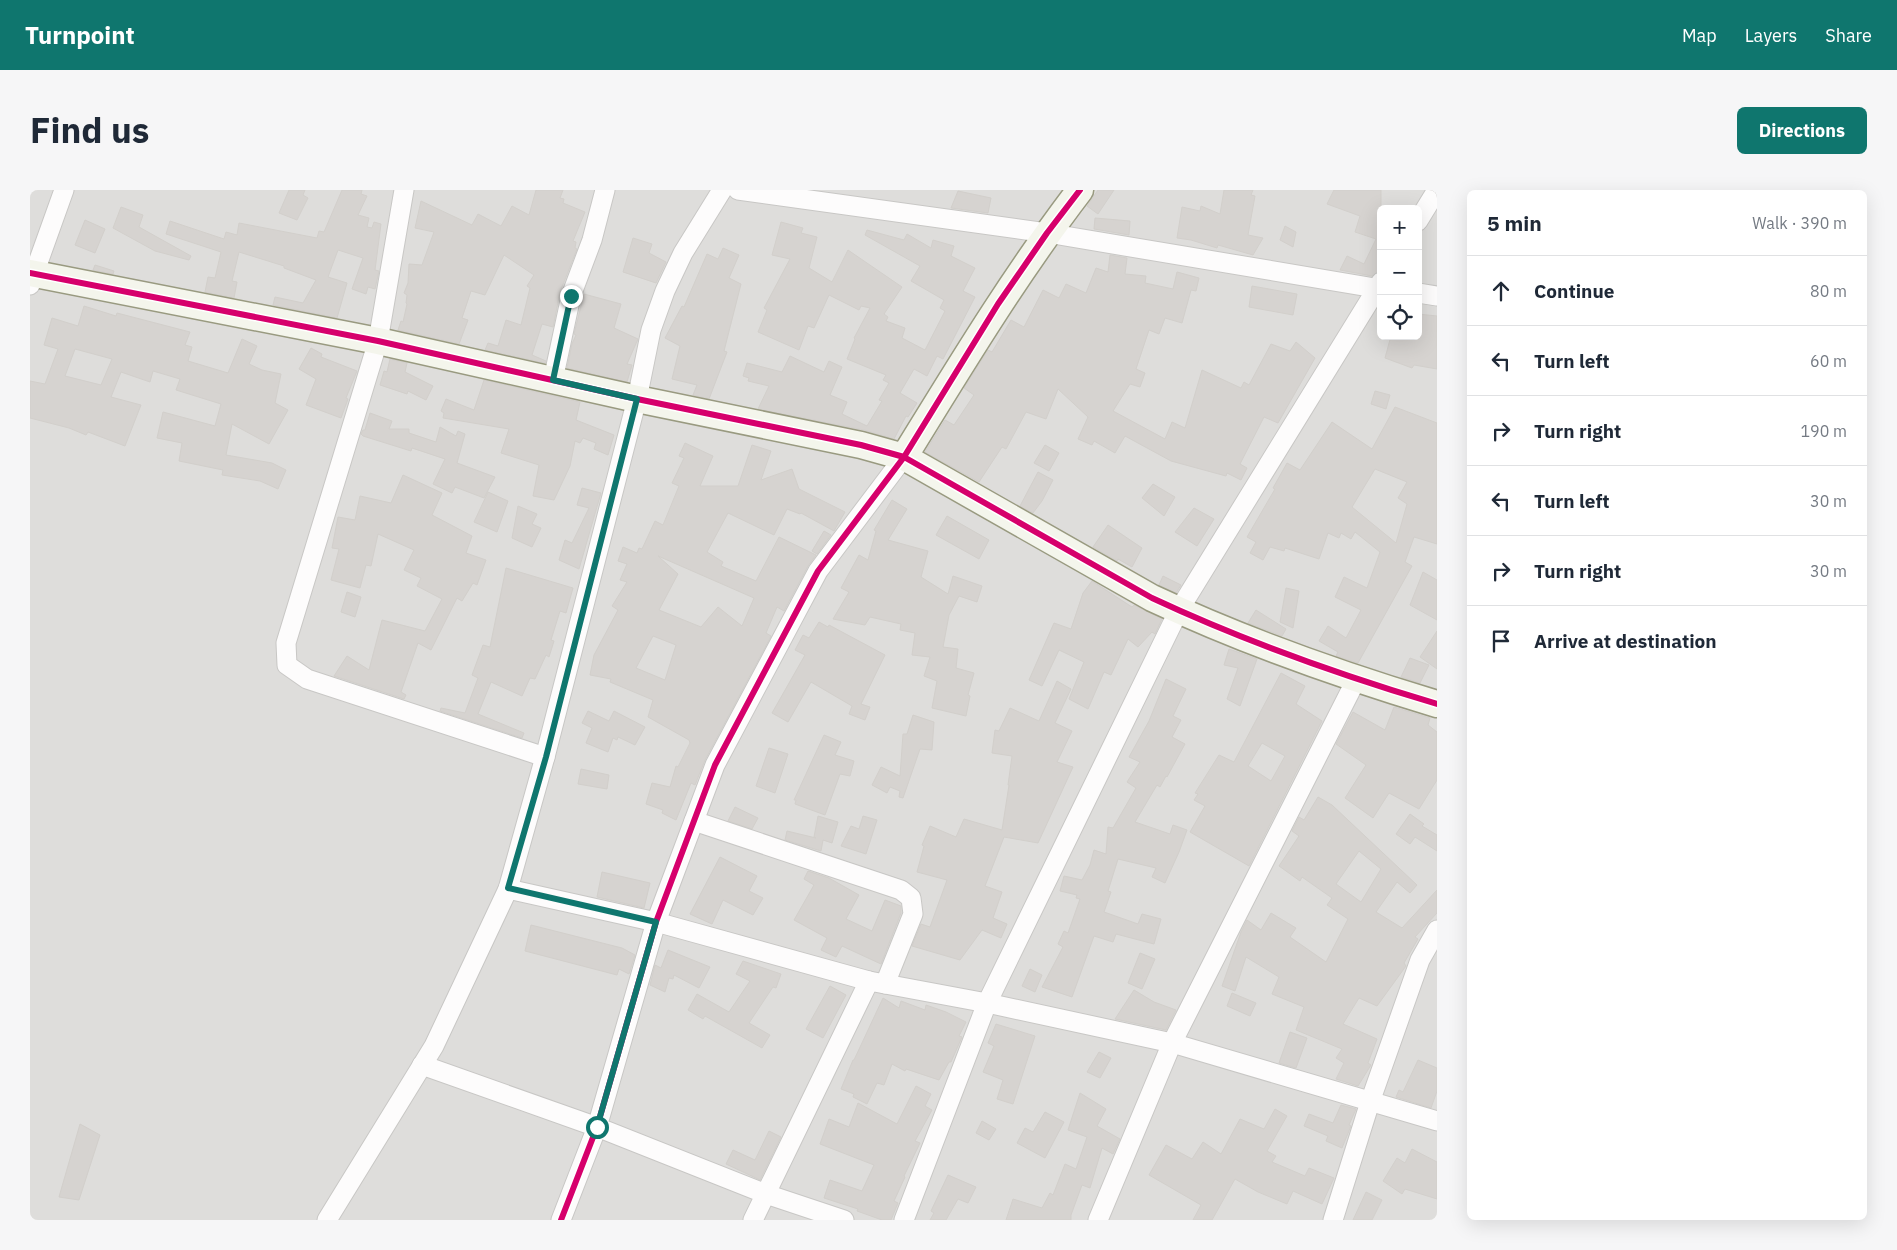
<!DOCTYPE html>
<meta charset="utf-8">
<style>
body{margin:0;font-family:"IBM Plex Sans",sans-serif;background:#f6f6f7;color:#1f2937}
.controls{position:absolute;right:15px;top:15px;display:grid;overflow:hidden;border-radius:8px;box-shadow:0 5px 20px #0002}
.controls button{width:45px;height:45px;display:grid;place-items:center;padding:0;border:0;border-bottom:1px solid #e0e1e3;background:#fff;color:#1f2937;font:25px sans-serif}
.stop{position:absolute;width:15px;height:15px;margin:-11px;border:4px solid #0f766e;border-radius:50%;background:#fff}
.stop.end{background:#0f766e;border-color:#fff;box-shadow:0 1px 5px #0008}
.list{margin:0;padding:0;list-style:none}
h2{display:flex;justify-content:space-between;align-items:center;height:65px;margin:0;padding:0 20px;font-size:21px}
h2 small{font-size:16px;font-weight:400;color:#747a83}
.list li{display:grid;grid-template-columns:32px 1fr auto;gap:15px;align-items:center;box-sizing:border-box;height:70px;padding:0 20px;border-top:1px solid #e0e1e3}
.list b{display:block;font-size:19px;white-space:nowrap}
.list em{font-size:16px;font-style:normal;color:#747a83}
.icon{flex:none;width:28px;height:28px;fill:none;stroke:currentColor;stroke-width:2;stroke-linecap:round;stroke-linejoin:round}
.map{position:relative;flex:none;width:1407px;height:1030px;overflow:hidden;border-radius:8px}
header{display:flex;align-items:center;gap:30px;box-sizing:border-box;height:70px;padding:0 25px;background:#0f766e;color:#fff}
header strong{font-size:24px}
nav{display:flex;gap:28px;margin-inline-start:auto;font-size:18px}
.intro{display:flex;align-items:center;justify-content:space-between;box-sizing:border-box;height:120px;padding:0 30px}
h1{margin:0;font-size:35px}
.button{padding:12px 22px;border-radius:8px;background:#0f766e;color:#fff;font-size:18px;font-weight:700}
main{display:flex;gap:30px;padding:0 30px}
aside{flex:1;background:#fff;border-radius:8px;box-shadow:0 5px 20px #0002}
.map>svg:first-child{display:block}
.residential{fill:#dedddb;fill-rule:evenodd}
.building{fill:#d6d3d0;stroke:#d2cfcb;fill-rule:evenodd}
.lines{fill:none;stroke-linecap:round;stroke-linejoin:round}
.street-casing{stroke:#c8c7c5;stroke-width:21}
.secondary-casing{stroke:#999a80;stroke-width:29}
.street{stroke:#fdfcfc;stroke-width:19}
.secondary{stroke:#f4f5ec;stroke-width:26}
.cycleway-casing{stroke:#fff;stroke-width:9}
.cycleway{stroke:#d6006c;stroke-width:6}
.route{stroke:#0f766e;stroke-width:6}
</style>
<header>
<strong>Turnpoint</strong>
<nav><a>Map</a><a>Layers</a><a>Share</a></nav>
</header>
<div class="intro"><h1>Find us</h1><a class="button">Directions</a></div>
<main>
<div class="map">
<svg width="1407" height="1030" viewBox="0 0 1407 1030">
<rect width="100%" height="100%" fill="#efede9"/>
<!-- residential -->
<path class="residential" d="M0,0h1407v1030h-1407zM1351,19h37v127h-37z"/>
<!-- building -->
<g class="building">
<path d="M259,0h16l-2,5 5,3 -11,22 -18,-7z"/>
<path d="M312,0h20l-1,4 6,2 -9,19 11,3 -2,9 5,1 2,-6 7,2 -6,46 4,1 -4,18 -7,-2 -2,7 -14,-5 11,-31 -25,-8 -10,27 19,6 -10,35 -64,-13 2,-8 28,6 13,-23 -32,-12v-2l-45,-14 -7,29 5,1 -3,16 -29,-6 3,-15 7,1 6,-26 -55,-18 4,-13 54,18 2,-7 11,3 2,-12 78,15 2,-7 5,1z"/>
<path d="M506,0h27l-3,8 4,1 -1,4 22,9 -12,29 3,1 -1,6 2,1 -17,43 -7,35 -11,-3 -10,31 14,6 -1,2 -60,-13 3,-7 10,3 8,-26 15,5 9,-37 -3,-2 7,-11 -30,-20 -19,40 -14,-4 -9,27 6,2 -9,24 -61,-14 3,-9 2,1 4,-18 -1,-1 1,-8 -3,-2 4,-10 1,-19 13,1 12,-33 -19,-4 6,-27 51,24 6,-11 23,12 11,-20 17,9z"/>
<path d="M1068,0h16l-16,24 -11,-8z"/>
<path d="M1194,0h29l-2,5 4,1 -7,39 15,3 -10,17 -35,-10 -1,3 -26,-8 -14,-2 5,-31 18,4 1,-5 19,8z"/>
<path d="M1304,0h47v81l-9,5 -32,-6 7,-14 17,8 12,-25 -21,-7 5,-16 -33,-12z"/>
<path d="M928,1l33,7 -3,15 -37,-5z"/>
<path d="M91,17l22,8 -4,12 52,29 -2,4 -34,-9 -42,-23z"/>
<path d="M1065,28l35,3 -1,14 -35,-6z"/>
<path d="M55,30l20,9 -10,24 -20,-8z"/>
<path d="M751,32l22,6 -2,5 16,4 -8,31 23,14 16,-32 54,37 -18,27 4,3 -2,4 19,7 -3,10 23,12 20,-39 -5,-3 4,-8 -33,-19 9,-15 -55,-31 2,-5 37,10 3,-6 24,14 2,-8 21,6 -3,10 24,12 -12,23 12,6 -32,62 -6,-3 -10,20 -13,-7 -14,24 17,10 -9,14 -2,-1 -12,23 -30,-9 -106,-21 11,-23 -21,-5 1,-3 -6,-2 4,-13 35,9 8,-16 34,16 5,-11 13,6 -12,28 17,7 -5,12 25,12 15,-25 -3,-1 10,-17 -6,-3 3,-5 -39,-16 8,-20 -1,-1 16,-30 -9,-2 -2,4 -30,-15 -15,33 -6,-2 -9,24 -41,-18 9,-22 -3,-2 26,-49 -18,-4z"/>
<path d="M1255,36l11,6 -3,15 -13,-7z"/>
<path d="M603,48l19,6 -3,9 17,9 -10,21 -33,-11z"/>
<path d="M693,58l16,7 -10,23 12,6 -17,67 3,1 -18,47 -16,-4 4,-10 -25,-6 8,-33 -15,-8 17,-32 2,1 23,-53 11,5z"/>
<path d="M1080,65l17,3 -2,16 21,2 -1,7 28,6 4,-17 22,6 -3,13 -5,-1 -9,33 -17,-5 -6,16 -10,-4 -13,39 9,4 -5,14 -10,-3 -17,27 52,28 7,-17 13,6 17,-58 39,18 3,-6 5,3 22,-41 19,7 6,-9 19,16 -37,65 -14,-6 -24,47 7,4 -6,12 -14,-7 -1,3 -55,-15 -46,-25 -10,17 -21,-12 -2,4 -14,-6 10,-22 -30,-28 -12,30 -20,-7 -20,37 -4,-2 -23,35 -54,-30 20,-32 9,5 20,-30 -10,-7 24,-38 4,2 19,-32 13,7 19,-37 16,8 7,-14 20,9 10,-25 12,4z"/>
<path d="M65,75l19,6 -1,3 -20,-4z"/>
<path d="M1222,96l45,8 -4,21 -44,-8z"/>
<path d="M554,104l37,10 -7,24 24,11 -11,25 5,1 -5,17 -60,-14 5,-24 4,-9 -2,-1z"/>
<path d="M54,116l32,10 1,-3 73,19 -5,13 7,2 -4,14 40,12 14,-34 15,7 -8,18 13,6 19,4 -6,29 13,7 -19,34 -37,-20 -6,31 46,8 14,7 -8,19 -18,-8 -38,-6 1,-5 -44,-9 3,-18 -25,-5 6,-26 52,14 6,-22 -45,-14 4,-11 -27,-8 -3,11 -29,-10 -10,25 30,8 -16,41 -37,-14 -2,3 -17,-7 -39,-10v-37l15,3 13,-35 -14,-4 8,-27 26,8zM45,159l37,10 -11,26 -36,-9z"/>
<path d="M1388,124l19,2v53l-23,-4 -2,3 -27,-10 6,-22h27z"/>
<path d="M281,158l11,6 -1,3 36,14 -11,27 2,1 -7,19 -35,-13 10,-26 -17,-10z"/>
<path d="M360,169l17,4 -2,9 28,14 -7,14 -18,-9 -1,3 -27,-9 4,-14 3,1z"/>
<path d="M454,190l96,22 -4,18 38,15 -6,20 -14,-6 2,-6 -13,-5 -3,5 -5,-2 -5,25 -16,34 -21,-4 6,-31 -38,-12 8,-24 -66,-11 1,-5 -3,-2 5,-12 28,11z"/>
<path d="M1345,201l15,4 -4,14 -15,-5z"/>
<path d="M1365,217l42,16v121l-23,-7 -9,25 7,4 -54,97 -22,-7 2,-4 -19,-11 9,-15 18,12 15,-28 -26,-13 9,-20 23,11 13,-36 -25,-20 -4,7 -10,-6 -2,5 -11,-5 -9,26 -34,-11 -1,3 -14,-4 -7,13 -13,-7 6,-11 -9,-5 28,-48 -2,-1 14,-25 13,7 32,-48 40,27zM1345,279l32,13 -9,16 9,6 -11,39 -44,-36z"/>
<path d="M340,223l22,8 -3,8h20v4l27,9 4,-15 16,9 2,-5 7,3 -8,29 38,14 -11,21 -29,-11 -3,6 -19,-9 12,-25 -33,-11 -1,3 -48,-15 -2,-2 2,-4h2z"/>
<path d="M655,253l28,13 -13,30h38l14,-41 19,6 -10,29 31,-11 7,20 46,23 -11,19 -33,-18 -1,1 -13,-5 -13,26 -46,-22 -21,39 16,10 -2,4 35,15 23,-44 37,18 -8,11 -24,45 -7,-4 -11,26 5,3 -1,2 -65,122 -10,25 -4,-2 -15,37 -14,-7 1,-3 -17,-6 6,-21 18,4 6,-21 2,1 12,-24 -1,-3 -41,-23 5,-17 -43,-18 1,-3 -21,-4 4,-20 24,-45 -6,-4 15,-24 -7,-2 7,-16 -9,-3 5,-14 14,6 2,-5 3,1 13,-28 8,4 16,-39 -7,-3 12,-25 -5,-2zM628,366l96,42 -12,28 -24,-19 -17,20 -42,-17 19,-36zM623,446l23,9 -11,35 -29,-12z"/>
<path d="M1015,255l14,8 -10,18 -15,-8z"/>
<path d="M1008,282l15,8 -11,21 -9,12 -13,-7z"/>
<path d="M373,285l39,18 -10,22 40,21 -6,17 20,7 -9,25 -4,-2 -11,18 -5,-3 -26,52 -13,-7 -17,49 5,3 -2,4 -70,-23 13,-20 22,14 13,-50 43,11 17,-32 -25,-13 4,-8 -17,-8 10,-20 -36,-16 -7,32 -5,-1 -6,23 -29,-8 8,-31 -7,-1 6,-31 17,3 5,-24 31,7z"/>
<path d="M1123,294l22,13 -11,19 -22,-18z"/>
<path d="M552,298l19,5 -22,76 -20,-9 6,-20 7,3 17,-35 -12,-3z"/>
<path d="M458,302l20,9 -11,31 -23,-10z"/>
<path d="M862,310l15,9 -19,31 40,11 -7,26 27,17 5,-18 29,10 -5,16 -18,-6 -10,19 -6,32 15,2 -2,19 18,5 -6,22 2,1 -4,20 -34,-8 5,-27 -13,-5 6,-19 -18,-2 3,-22 -15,-3 1,-6 -31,-7 -5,8 -32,-6 16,-27 -8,-4 18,-33 9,5 8,-29 -2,-1z"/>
<path d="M488,316l19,8 -5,10 9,4 -9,19 -20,-9z"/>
<path d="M1164,318l20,11 -17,27 -22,-14z"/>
<path d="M917,326l42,24 -10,19 -43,-24z"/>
<path d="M1078,335l34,23 -10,19 -14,-8 -1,2 -24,-14z"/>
<path d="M794,341l7,4 -14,19 -5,-3z"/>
<path d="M476,378l67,20 -7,25 -6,-2 -9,29 3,1 -5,16 -3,-2 -11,24 -5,-1 -8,18 -31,-14 -13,32 46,19 -2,5 -82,-27 1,-3 24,5 13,-35 -6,-3 11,-30 7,2z"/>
<path d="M1393,382l14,8v40l-27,-15z"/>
<path d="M1133,386l18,9 -5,8 -17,-8z"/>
<path d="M1062,391l40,26 2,-2 28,14 -7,15 -3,-2 -14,15 -10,-8 -17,36 -7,-3 -16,37 -19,-10 15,-37 -25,-12 -17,36 -13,-6 25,-57 17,6 12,-36z"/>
<path d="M1256,398l13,3 -6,37 -13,-6z"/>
<path d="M317,402l14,5 -6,20 -14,-5z"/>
<path d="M1226,420l30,19 -4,7 -34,-13z"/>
<path d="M789,432l9,5 1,-2 56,30 -24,49 9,3 -5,13 -16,-6 3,-8 -41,-24 -23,40 -16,-9 33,-58 -10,-5 8,-15 6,3z"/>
<path d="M1407,441v38l-17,-12z"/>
<path d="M1199,459l28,10 -17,47 -13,-7 11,-31 -14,-3z"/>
<path d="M1380,468l19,7 -9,18 -19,-6z"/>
<path d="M1251,483l24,13 -9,18 26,17 -73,145 -59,-34 15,-26 -11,-6 4,-6 -3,-1 24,-38 15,7zM1232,553l23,13 -14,25 -23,-15z"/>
<path d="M1136,489l20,10 -13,27 8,4 -9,17 13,7 -18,33 -1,-1 -6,11 -3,-2 -22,37 35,12 3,-9 14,5 -8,22 -14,31 -13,-6 4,-9 -38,-9 -10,32 3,1 -7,20 34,12 4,-10 19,5 -7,25 -38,-10 -3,8 -19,-6 -22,61 -30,-10 21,-40 -5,-3 6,-13 4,2 12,-34 -4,-1 1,-3 -17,-4 4,-15 18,4 8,-15 4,-15 12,4 2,-27 5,1 23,-40 -9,-6 13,-20 -11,-5 20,-36z"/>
<path d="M1027,491l14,8 -16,34 17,8 -15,31 16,5 -35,76 -34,-6 -19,49 17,6 -9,26 14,6 -6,14 -19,-8 -22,30 -48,-14 9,-22 9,3 17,-47 -30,-8 7,-26 -2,-1 8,-19 26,11 8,-18 38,11 7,-45h-1l4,-29 -20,-3 3,-23 4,1 11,-23 29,13z"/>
<path d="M1364,517l36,11 -2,7 9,7v48l-18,29 -30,-16 -16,25 -28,-20 21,-33 -30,-21 17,-32 32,18z"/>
<path d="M558,521l21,10 5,-10 31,16 -10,18 -17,-8 -1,3 -4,-2 -5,14 -22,-9 6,-15 -10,-5z"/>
<path d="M883,525l21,7 -2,28 -12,-1 -17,49 -4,-1 1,-6 -10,-4 -3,6 -15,-8 9,-18 19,9 3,-42h4z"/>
<path d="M794,545l17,7 -6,13 19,6 -4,15 -10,-2 -15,41 -30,-11 1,-4h-2z"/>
<path d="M739,558l19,6 -13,39 -19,-7z"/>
<path d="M551,579l28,6 -2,14 -29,-5z"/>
<path d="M1288,607l14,8 85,80 -7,8 -13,-11 -21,30 26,16 35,-38v23l-22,24 3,2 -14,24 2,3 -29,40 -18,-8 -16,26 34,15 -9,24 3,2 -13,21 -22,-7 8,-16 -8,-5 6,-9 -46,-19 8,-23 -32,-13 7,-17 -33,-20 -11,34 -13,-5 19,-54 6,-12 14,10 10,-17 25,15 -6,9 36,25 22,-43 -21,-14 5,-7 -30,-21 -2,4 -21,-15 20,-30 -7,-5 7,-14 5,3zM1329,661l22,18 -20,33 -25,-18z"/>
<path d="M705,617l23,11 -6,11 -24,-8z"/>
<path d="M1380,624l14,10 -2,2 15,9v16l-22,-14 -5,7 -14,-10z"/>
<path d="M788,626l20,6 -6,21 -9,-3 -2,11 -36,-11 2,-9 29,7 -2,-1z"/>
<path d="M833,626l14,4 -11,34 -25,-8 10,-20 8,3z"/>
<path d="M690,667l37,19 -8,15 14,7 -10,17 -30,-15 -11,24 -22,-10z"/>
<path d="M778,681l21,7 30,17 -13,24 26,12 13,-31 16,6v7l-20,51 -39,-18 -6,11 -15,-7 6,-12 -33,-18 20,-35 -10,-6z"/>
<path d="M572,682l48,11 -6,25 -47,-11z"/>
<path d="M501,735l91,23 13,7 -6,19 -10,-5 -2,6 -92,-24z"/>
<path d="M638,760l42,17 -11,21 -25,-13 -1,4 -4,-1 -4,14 -15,-7 5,-20 6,3z"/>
<path d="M1110,763l15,6 -13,30 -14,-6z"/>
<path d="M713,771l38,13 -5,14 -3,-1 -24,36 21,12 -8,13 -57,-32 -2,3 -15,-9 9,-16 32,18 21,-31 -14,-7z"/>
<path d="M1000,779l12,6 -7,17 -13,-6z"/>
<path d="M800,796l16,9 -23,43 -17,-9z"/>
<path d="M1104,800l20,12 22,8 -10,20 -51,-11z"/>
<path d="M1202,803l24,10 -6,13 -23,-10z"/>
<path d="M853,808l16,10 2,-7 24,9 1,-5 20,7 20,10 -7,14 3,1 -11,25h-2l-10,18 -33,-11 -1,2 -13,-7 -8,21 -7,-2 -10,21 -14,-7 1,-3 -13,-5 12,-29h1z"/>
<path d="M966,834l39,12 -22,68 -16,-5 6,-19 -20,-8 11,-26 -6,-3z"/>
<path d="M1260,842l17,6 -11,30 -17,-5z"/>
<path d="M1069,862l12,6 -11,20 -13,-6z"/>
<path d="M1388,870l19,8v23l-6,17 -35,-11 3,-7 4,2z"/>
<path d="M886,896l15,8 -6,12 7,4 -17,31 5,2 -16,33 1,1 -11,24 4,2 -7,17h-9l-25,-9 1,-2 -34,-11 6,-18 32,11 12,-26 -54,-21 9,-25 20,8 9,-24 39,21z"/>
<path d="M1050,903l26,16 -9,17 23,13 -7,15 -11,-6 -12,40 -8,-3 -11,30v5h-65l7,-21 29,9 8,-15 3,2 12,-31 11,5 11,-32 -19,-7z"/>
<path d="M1311,915l15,4 -7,16 2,1 -9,22 -16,-7 2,-5 -24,-10 5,-12 24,9z"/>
<path d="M1245,919l12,7 -20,35 9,5 -4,6 33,14 4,-8 25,10 -12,26 -29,-13 -6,13 -29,-12 -23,-13 -23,41h-19l8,-15 -52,-30 17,-30 26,14 11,-17 18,12 19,-35 24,10z"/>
<path d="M1015,922l19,10 -19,36 -28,-15 8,-15 8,4z"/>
<path d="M952,931l14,8 -7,11 -13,-7z"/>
<path d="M50,934l20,11 -21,65 -20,-3z"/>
<path d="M739,941l12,6 -21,43 -34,-16 7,-14 22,10z"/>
<path d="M1382,959l25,13v37l-32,-10 -3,5 -19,-13 14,-23 8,5z"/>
<path d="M918,985l28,12 -8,16 -10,-4 -12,21h-16l4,-7 -3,-2z"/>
<path d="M1336,1002l16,8 -10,20h-19z"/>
</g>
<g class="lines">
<defs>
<g id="street">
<path d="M374,0l-26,151 -92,302 1,22 20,14 238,78"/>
<path d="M708,0l309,43 334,56"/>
<path d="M1388,31l19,-31"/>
<path d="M0,95l34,-95"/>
<path d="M1388,103l19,3"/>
<path d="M523,190l18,-84 21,-56 13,-50"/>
<path d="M664,631l207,69 10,8 2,16 -28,70"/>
<path d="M478,699l148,33 213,59 118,22 185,40 265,78"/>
<path d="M392,875l175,62 169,67 78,26"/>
<path d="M297,1030l107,-174 74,-157 37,-132 92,-358 14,-69 14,-39 18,-38 39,-63"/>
<path d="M531,1030l36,-93 59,-205 59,-157 103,-194 86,-114"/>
<path d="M723,1030l116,-239"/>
<path d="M874,1030l83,-217 192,-393 202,-328"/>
<path d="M1068,1030l74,-177 184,-363"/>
<path d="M1303,1030l37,-118 50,-142 17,-30"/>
</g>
<g id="secondary">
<path d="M0,83l348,68 259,58 224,46 43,12 248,141c92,43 188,77 285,106"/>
<path d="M874,267c56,-91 111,-182 176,-267"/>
</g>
</defs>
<!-- street casing -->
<use href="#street" class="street-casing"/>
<!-- secondary casing -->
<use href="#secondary" class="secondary-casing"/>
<!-- street -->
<use href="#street" class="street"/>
<!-- secondary -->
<use href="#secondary" class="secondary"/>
<defs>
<g id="cycleway">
<path d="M0,83l348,68 259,58 224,46 43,12 248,141c92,43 188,77 285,106"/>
<path d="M531,1030l36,-93 59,-205 59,-157 103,-194 86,-114 94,-153 49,-71 33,-43"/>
</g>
</defs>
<!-- cycleway casing -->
<use href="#cycleway" class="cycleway-casing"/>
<!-- cycleway -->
<use href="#cycleway" class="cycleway"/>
</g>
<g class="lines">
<!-- route -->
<path class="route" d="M541,106l-18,84 84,19 -91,358 -38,131 148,34 -59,205"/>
</g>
</svg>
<div class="controls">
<button>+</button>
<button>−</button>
<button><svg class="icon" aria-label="locate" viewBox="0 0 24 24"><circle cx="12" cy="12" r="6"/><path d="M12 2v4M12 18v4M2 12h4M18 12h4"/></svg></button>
</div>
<div class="stop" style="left:567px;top:937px"></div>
<div class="stop end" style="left:541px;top:106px"></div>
</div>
<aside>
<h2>5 min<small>Walk · 390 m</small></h2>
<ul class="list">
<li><svg class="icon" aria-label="ahead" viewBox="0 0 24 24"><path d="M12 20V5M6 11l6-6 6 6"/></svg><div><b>Continue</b></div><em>80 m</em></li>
<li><svg class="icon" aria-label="left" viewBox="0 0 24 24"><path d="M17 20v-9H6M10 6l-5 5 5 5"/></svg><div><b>Turn left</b></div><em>60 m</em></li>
<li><svg class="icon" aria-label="right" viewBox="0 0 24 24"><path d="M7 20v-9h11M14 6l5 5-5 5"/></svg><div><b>Turn right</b></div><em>190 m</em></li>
<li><svg class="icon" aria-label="left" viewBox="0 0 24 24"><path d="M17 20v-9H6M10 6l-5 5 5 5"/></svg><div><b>Turn left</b></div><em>30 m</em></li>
<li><svg class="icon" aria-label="right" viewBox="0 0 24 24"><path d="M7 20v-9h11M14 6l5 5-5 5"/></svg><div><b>Turn right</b></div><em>30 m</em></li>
<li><svg class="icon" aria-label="arrive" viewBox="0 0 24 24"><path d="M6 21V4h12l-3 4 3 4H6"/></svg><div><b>Arrive at destination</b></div></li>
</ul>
</aside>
</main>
